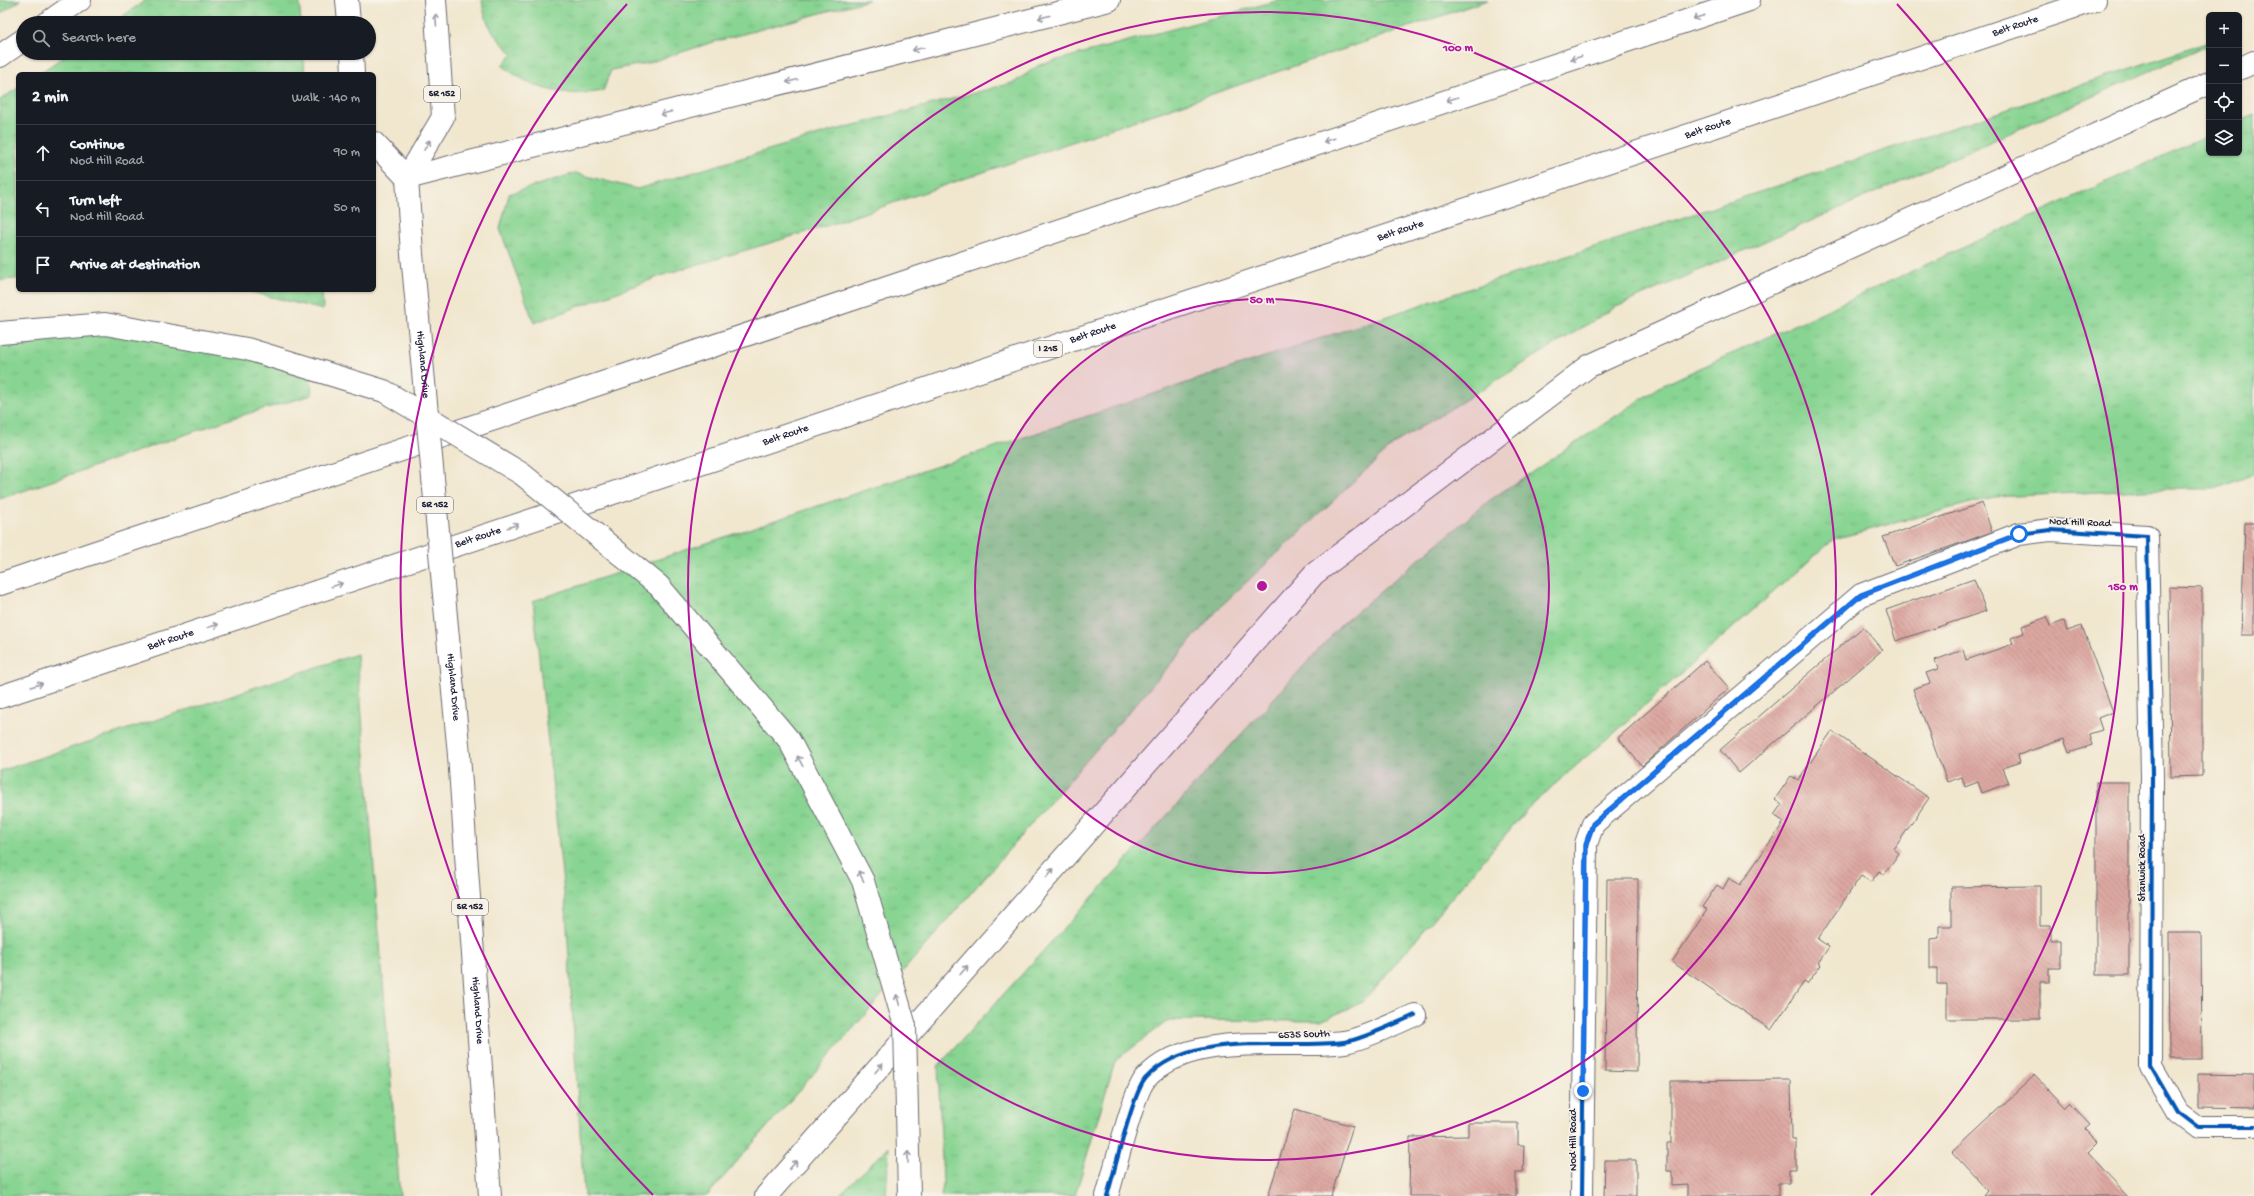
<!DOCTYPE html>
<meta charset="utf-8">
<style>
body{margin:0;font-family:"Gochi Hand",sans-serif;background:#20242c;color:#f1f3f6}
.controls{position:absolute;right:12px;top:12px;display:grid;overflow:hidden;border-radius:6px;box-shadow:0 1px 3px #0004}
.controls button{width:36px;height:36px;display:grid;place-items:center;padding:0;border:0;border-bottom:1px solid #363941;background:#171b24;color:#f1f3f6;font:20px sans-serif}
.stop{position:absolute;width:12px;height:12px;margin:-9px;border:3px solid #1a73e8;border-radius:50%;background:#fff}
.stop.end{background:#1a73e8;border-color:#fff;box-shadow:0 1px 4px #0008}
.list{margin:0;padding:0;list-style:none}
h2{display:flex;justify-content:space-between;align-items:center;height:52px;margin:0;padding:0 16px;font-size:17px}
h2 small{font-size:13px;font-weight:400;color:#9ea1a6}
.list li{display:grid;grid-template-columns:26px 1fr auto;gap:12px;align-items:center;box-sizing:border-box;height:56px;padding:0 16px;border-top:1px solid #363941}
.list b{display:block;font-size:15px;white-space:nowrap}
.list p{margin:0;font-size:13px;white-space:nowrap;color:#9ea1a6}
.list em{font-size:13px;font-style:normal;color:#9ea1a6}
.icon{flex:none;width:22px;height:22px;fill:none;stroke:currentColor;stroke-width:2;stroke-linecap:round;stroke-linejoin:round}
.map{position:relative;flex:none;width:2254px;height:1196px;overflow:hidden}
.search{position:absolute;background:#171b24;box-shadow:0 1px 3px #0004;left:16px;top:16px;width:360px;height:44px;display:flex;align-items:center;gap:10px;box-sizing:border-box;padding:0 14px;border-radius:22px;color:#9ea1a6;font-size:15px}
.panel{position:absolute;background:#171b24;box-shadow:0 1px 3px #0004;left:16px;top:72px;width:360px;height:220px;border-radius:6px}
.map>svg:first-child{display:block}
.grass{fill:url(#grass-tufts);stroke:#557b66}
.building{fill:url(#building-back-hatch)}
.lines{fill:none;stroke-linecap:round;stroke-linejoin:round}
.minor-casing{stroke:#6a676f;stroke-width:24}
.primary-casing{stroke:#6a676f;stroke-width:24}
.motorway-casing{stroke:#6a676f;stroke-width:24}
.minor{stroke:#fff;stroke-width:22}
.primary{stroke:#fff;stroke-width:22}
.motorway{stroke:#fff;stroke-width:22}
.primary-bridge-casing{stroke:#6a676f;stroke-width:24;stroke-linecap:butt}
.motorway-bridge-casing{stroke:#6a676f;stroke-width:24;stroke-linecap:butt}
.primary-bridge{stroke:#fff;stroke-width:22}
.motorway-bridge{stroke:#fff;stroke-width:22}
.cycleway-casing{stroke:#f7f3e8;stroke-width:6}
.cycleway{stroke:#0057b8;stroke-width:4}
.oneway{stroke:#9c9ca7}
.route{stroke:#1a73e8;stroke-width:5}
.ring{fill:none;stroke:#b5179e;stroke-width:2}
.labels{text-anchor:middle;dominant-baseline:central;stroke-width:3.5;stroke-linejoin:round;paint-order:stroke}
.shield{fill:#f7f3e8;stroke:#62616f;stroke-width:1}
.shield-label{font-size:10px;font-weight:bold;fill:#22223b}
.street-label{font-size:11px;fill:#22223b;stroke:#f7f3e8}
.centre{fill:#b5179e;stroke:#f7f3e8;stroke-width:2}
.ring-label{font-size:12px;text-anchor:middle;font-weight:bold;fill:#b5179e;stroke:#f7f3e8;stroke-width:3.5;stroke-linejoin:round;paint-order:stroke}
</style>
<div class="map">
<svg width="2254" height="1196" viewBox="0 0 2254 1196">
<defs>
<pattern id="grass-tufts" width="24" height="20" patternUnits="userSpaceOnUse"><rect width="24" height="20" fill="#88d492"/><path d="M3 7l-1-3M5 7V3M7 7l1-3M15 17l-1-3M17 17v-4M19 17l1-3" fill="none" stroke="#75b67f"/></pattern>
<pattern id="building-back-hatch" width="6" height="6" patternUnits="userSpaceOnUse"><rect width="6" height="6" fill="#dca7a0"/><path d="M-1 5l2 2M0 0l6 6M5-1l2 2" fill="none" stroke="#bc8f8b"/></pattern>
</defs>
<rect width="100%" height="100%" fill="#f7f3e8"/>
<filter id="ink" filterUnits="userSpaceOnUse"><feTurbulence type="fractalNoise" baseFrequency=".025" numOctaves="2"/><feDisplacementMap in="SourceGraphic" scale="8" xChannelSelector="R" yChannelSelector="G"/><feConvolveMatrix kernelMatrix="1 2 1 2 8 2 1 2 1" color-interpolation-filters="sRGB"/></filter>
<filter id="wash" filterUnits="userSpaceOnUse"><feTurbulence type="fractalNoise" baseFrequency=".012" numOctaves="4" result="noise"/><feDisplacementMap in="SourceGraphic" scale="16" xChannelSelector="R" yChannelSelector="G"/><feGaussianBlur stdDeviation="0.9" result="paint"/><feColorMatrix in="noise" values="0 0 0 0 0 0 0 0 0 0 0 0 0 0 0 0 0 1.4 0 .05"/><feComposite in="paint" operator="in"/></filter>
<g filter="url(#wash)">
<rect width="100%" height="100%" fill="#f1e7cf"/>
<!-- grass -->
<g class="grass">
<path d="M0,0h21l-21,14z"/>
<path d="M146,0h153l2,23h-188z"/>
<path d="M482,0h387l-159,43 -62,20 -37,7 -8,21c-37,7 -71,-1 -101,-26l11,-11c-17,-15 -29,-31 -31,-54z"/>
<path d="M1280,0h208l-671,229 -148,44 -135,50 -34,-94 9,-35 66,-21 62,16 195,-58 183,-49 24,-17z"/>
<path d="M2209,42v3l-595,263 -219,135 -173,162 -515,591h-123l-18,-284 -33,-311z"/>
<path d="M69,53h234l2,21h-267z"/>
<path d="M18,88v191l-18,1v-180z"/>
<path d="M2254,114v360l-39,15h-50l-171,8 -160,42 -306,269 -165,194 -42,19 -152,-1 -54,41 -40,135h-134l2,-12 -5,-118 404,-442 148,-124 171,-114 548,-251v18h30v-32z"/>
<path d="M244,290h78l1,20z"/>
<path d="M113,328l196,35 3,32 -76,22 -236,82v-169z"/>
<path d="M357,654l43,542h-400v-425z"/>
<path d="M889,1147l-3,49h-48z"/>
</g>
<g id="blocks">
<!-- building -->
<g class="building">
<path d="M1982,503l10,29 -97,34 -12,-29z"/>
<path d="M2245,523h9v112h-13z"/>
<path d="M1974,579l12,32 -90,30 -10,-31z"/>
<path d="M2169,587l33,1v188l-31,1z"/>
<path d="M2047,617l3,9 14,-5 3,10 15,-5 31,86 -15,6 4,12 -13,4 3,11 -23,8 -5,-14 -46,16 2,7 -17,6 6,15 -27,10 -4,-11 -13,5 -3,-10 -15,5 -34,-93 17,-6 -4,-10 12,-4 -3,-9 28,-10 3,10 47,-16 -2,-6 13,-5 -2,-7z"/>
<path d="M1863,627l19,23 -143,123 -19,-23z"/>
<path d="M1705,661l24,27 -87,78 -24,-28z"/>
<path d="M1832,731l97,67 -35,51 5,4 -15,22 -5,-4 -8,11 -10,-6 -21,30 -22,33 11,8 -11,16 3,2 -14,19 -3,-2 -33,48 -99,-68 35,-52 -5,-3 15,-22 6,4 6,-11 11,7 44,-63 -10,-7 8,-11 -7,-5 16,-23 7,4z"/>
<rect x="2096" y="782" width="33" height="193"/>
<path d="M1607,879h31l-1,193 -32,-1z"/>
<path d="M2040,886v40h11v14h9v28h-11v14h-9v37h-93v-35h-10v-16h-7v-29l9,-1v-12h12v-39z"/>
<path d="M2169,933h32l1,126h-32z"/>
<path d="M2198,1074l56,1v33l-56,-1z"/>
<path d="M2035,1075l31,33 4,-4 20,21 -5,4 13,13 -10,10 41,44h-145l4,-5 -36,-39z"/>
<path d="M1791,1080l1,60h4v29h-7v14h-11v13h-90v-11l-16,1v-15h-5v-28h4v-62z"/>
<path d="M1295,1109l58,17 -22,70h-63z"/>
<path d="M1468,1123h50v22h6l-1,27h-7v24h-107l1,-59 58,-1z"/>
<path d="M1605,1160h31v36h-32z"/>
</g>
</g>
</g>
<g filter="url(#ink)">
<use href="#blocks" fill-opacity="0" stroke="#6a676f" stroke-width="1"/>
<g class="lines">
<defs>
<g id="minor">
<path d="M1107,1196c7,-22 26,-105 39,-118 45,-49 139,-28 198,-36 17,-2 54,-20 71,-27"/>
<path d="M1582,1196l4,-352 7,-20 268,-229 158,-61 31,-4 97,6 5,239 -1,292 26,45 21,16h56"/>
</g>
<g id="primary">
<path d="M347,0l2,23"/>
<path d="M352,53l1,21"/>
<path d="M374,143l33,35"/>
<path d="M412,254l-5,-76 36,-61 -8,-117"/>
<path id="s1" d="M459,755l31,441"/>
</g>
<g id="motorway">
<path d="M47,23l33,-23"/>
<path d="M0,56l23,-16"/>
<path d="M2239,69l15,-7"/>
<path d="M407,178l702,-178"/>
<path d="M0,584l1749,-584"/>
<path id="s2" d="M0,697l2095,-697"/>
<path d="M766,1196l548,-622 275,-208 620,-283"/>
</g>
</defs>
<!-- minor casing -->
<use href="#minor" class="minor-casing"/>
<!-- primary casing -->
<use href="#primary" class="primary-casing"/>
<!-- motorway casing -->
<use href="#motorway" class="motorway-casing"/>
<!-- minor -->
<use href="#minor" class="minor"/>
<!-- primary -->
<use href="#primary" class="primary"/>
<!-- motorway -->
<use href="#motorway" class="motorway"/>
<defs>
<g id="primary-bridge">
<path id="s3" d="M412,254l47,501"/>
</g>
<path id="motorway-bridge" d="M0,333l105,-9 142,25 137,42 138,83 137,112 130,154 74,141 42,145 4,170"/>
</defs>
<!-- primary-bridge casing -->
<use href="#primary-bridge" class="primary-bridge-casing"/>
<!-- motorway-bridge casing -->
<use href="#motorway-bridge" class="motorway-bridge-casing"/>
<!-- primary-bridge -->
<use href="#primary-bridge" class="primary-bridge"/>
<!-- motorway-bridge -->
<use href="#motorway-bridge" class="motorway-bridge"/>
<defs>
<g id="cycleway">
<path d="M1107,1196c7,-22 26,-105 39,-118 45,-49 139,-28 198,-36 17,-2 54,-20 71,-27"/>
<path d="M1582,1196l4,-352 7,-20 268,-229 158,-61 31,-4 97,6 5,239 -1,292 26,45 21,16h56"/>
</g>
</defs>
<!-- cycleway casing -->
<use href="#cycleway" class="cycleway-casing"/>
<!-- cycleway -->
<use href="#cycleway" class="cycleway"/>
</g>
<!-- one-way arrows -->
<defs><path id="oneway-shaft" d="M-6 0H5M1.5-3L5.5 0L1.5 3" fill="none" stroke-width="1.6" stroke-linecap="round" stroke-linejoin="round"/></defs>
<g class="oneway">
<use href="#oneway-shaft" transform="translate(1044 17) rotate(166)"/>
<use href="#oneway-shaft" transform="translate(1699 17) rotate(162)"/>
<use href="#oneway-shaft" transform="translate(436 20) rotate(-94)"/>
<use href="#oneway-shaft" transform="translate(918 49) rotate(166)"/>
<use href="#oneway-shaft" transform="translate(1576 58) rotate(162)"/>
<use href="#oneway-shaft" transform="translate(792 81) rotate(166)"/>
<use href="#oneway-shaft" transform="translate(1452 99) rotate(162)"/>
<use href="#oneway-shaft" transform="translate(666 113) rotate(166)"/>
<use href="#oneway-shaft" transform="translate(1329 140) rotate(162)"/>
<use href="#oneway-shaft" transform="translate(427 145) rotate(-59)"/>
<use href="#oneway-shaft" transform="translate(513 526) rotate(-18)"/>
<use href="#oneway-shaft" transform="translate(337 585) rotate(-18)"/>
<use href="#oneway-shaft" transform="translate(213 626) rotate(-18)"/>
<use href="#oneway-shaft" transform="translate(37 685) rotate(-18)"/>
<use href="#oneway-shaft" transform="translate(800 761) rotate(-118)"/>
<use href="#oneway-shaft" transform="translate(1050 873) rotate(-49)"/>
<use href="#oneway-shaft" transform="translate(861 876) rotate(-117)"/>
<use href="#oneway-shaft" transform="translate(964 970) rotate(-49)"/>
<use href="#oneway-shaft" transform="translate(898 1000) rotate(-106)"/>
<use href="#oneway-shaft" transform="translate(879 1068) rotate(-49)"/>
<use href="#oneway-shaft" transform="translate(908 1157) rotate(-91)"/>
<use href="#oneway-shaft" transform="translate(793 1165) rotate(-49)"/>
</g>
</g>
<g class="lines" filter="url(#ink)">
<!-- route -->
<path class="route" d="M1583,1091l3,-247 7,-20 268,-229 158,-61"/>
</g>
<!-- distance rings -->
<circle cx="1262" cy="586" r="287" fill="#b5179e" fill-opacity=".12"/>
<g class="ring">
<circle cx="1262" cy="586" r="287"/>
<circle cx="1262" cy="586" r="574"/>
<path d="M653 1195A861 861 0 0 1 627 4M1897 4A861 861 0 0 1 1871 1195"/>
</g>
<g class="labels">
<!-- shield labels -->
<g class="shield">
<rect x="424" y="86" width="36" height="16" rx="3"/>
<rect x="1034" y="341" width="28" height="16" rx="3"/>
<rect x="417" y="497" width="36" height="16" rx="3"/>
<rect x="452" y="899" width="36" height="16" rx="3"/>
</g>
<g class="shield-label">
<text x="442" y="94">SR 152</text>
<text x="1048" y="349">I 215</text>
<text x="435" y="505">SR 152</text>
<text x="470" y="907">SR 152</text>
</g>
<!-- street labels -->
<g class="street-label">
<text stroke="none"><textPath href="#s2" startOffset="2124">Belt Route</textPath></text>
<text stroke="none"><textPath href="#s2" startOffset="1800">Belt Route</textPath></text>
<text stroke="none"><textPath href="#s2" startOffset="1476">Belt Route</textPath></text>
<text stroke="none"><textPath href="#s2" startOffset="1152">Belt Route</textPath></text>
<text stroke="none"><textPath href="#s3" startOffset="111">Highland Drive</textPath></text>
<text stroke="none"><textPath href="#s2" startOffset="828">Belt Route</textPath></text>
<text transform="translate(2080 523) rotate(2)">Nod Hill Road</text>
<text stroke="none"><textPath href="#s2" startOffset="504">Belt Route</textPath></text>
<text stroke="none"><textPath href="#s2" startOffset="180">Belt Route</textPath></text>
<text stroke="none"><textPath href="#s3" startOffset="435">Highland Drive</textPath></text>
<text transform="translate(2143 868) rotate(-90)">Stanwick Road</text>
<text stroke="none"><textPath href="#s1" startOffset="256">Highland Drive</textPath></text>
<text transform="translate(1304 1035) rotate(-2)">6535 South</text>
<text transform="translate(1574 1140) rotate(-90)">Nod Hill Road</text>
</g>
</g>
<circle cx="1262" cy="586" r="6" class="centre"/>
<g class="ring-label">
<text x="1458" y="51">100 m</text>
<text x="1262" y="303">50 m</text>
<text x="2123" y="590">150 m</text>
</g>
</svg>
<div class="controls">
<button>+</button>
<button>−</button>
<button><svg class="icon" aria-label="locate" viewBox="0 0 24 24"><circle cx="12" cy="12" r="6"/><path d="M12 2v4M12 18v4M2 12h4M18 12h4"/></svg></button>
<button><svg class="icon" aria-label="layers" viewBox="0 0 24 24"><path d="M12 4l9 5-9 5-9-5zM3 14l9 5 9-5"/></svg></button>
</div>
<div class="stop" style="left:2019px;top:534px"></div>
<div class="stop end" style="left:1583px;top:1091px"></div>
<div class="search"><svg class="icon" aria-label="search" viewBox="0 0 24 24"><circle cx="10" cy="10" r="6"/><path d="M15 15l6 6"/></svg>Search here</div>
<section class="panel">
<h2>2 min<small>Walk · 140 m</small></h2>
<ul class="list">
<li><svg class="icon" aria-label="ahead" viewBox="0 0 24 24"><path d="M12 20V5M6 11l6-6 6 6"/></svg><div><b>Continue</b><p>Nod Hill Road</p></div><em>90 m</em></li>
<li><svg class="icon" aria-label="left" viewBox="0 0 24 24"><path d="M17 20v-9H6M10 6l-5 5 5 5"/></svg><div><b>Turn left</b><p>Nod Hill Road</p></div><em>50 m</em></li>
<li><svg class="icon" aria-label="arrive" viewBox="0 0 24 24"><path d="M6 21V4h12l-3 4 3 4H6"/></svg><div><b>Arrive at destination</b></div></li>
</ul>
</section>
</div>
